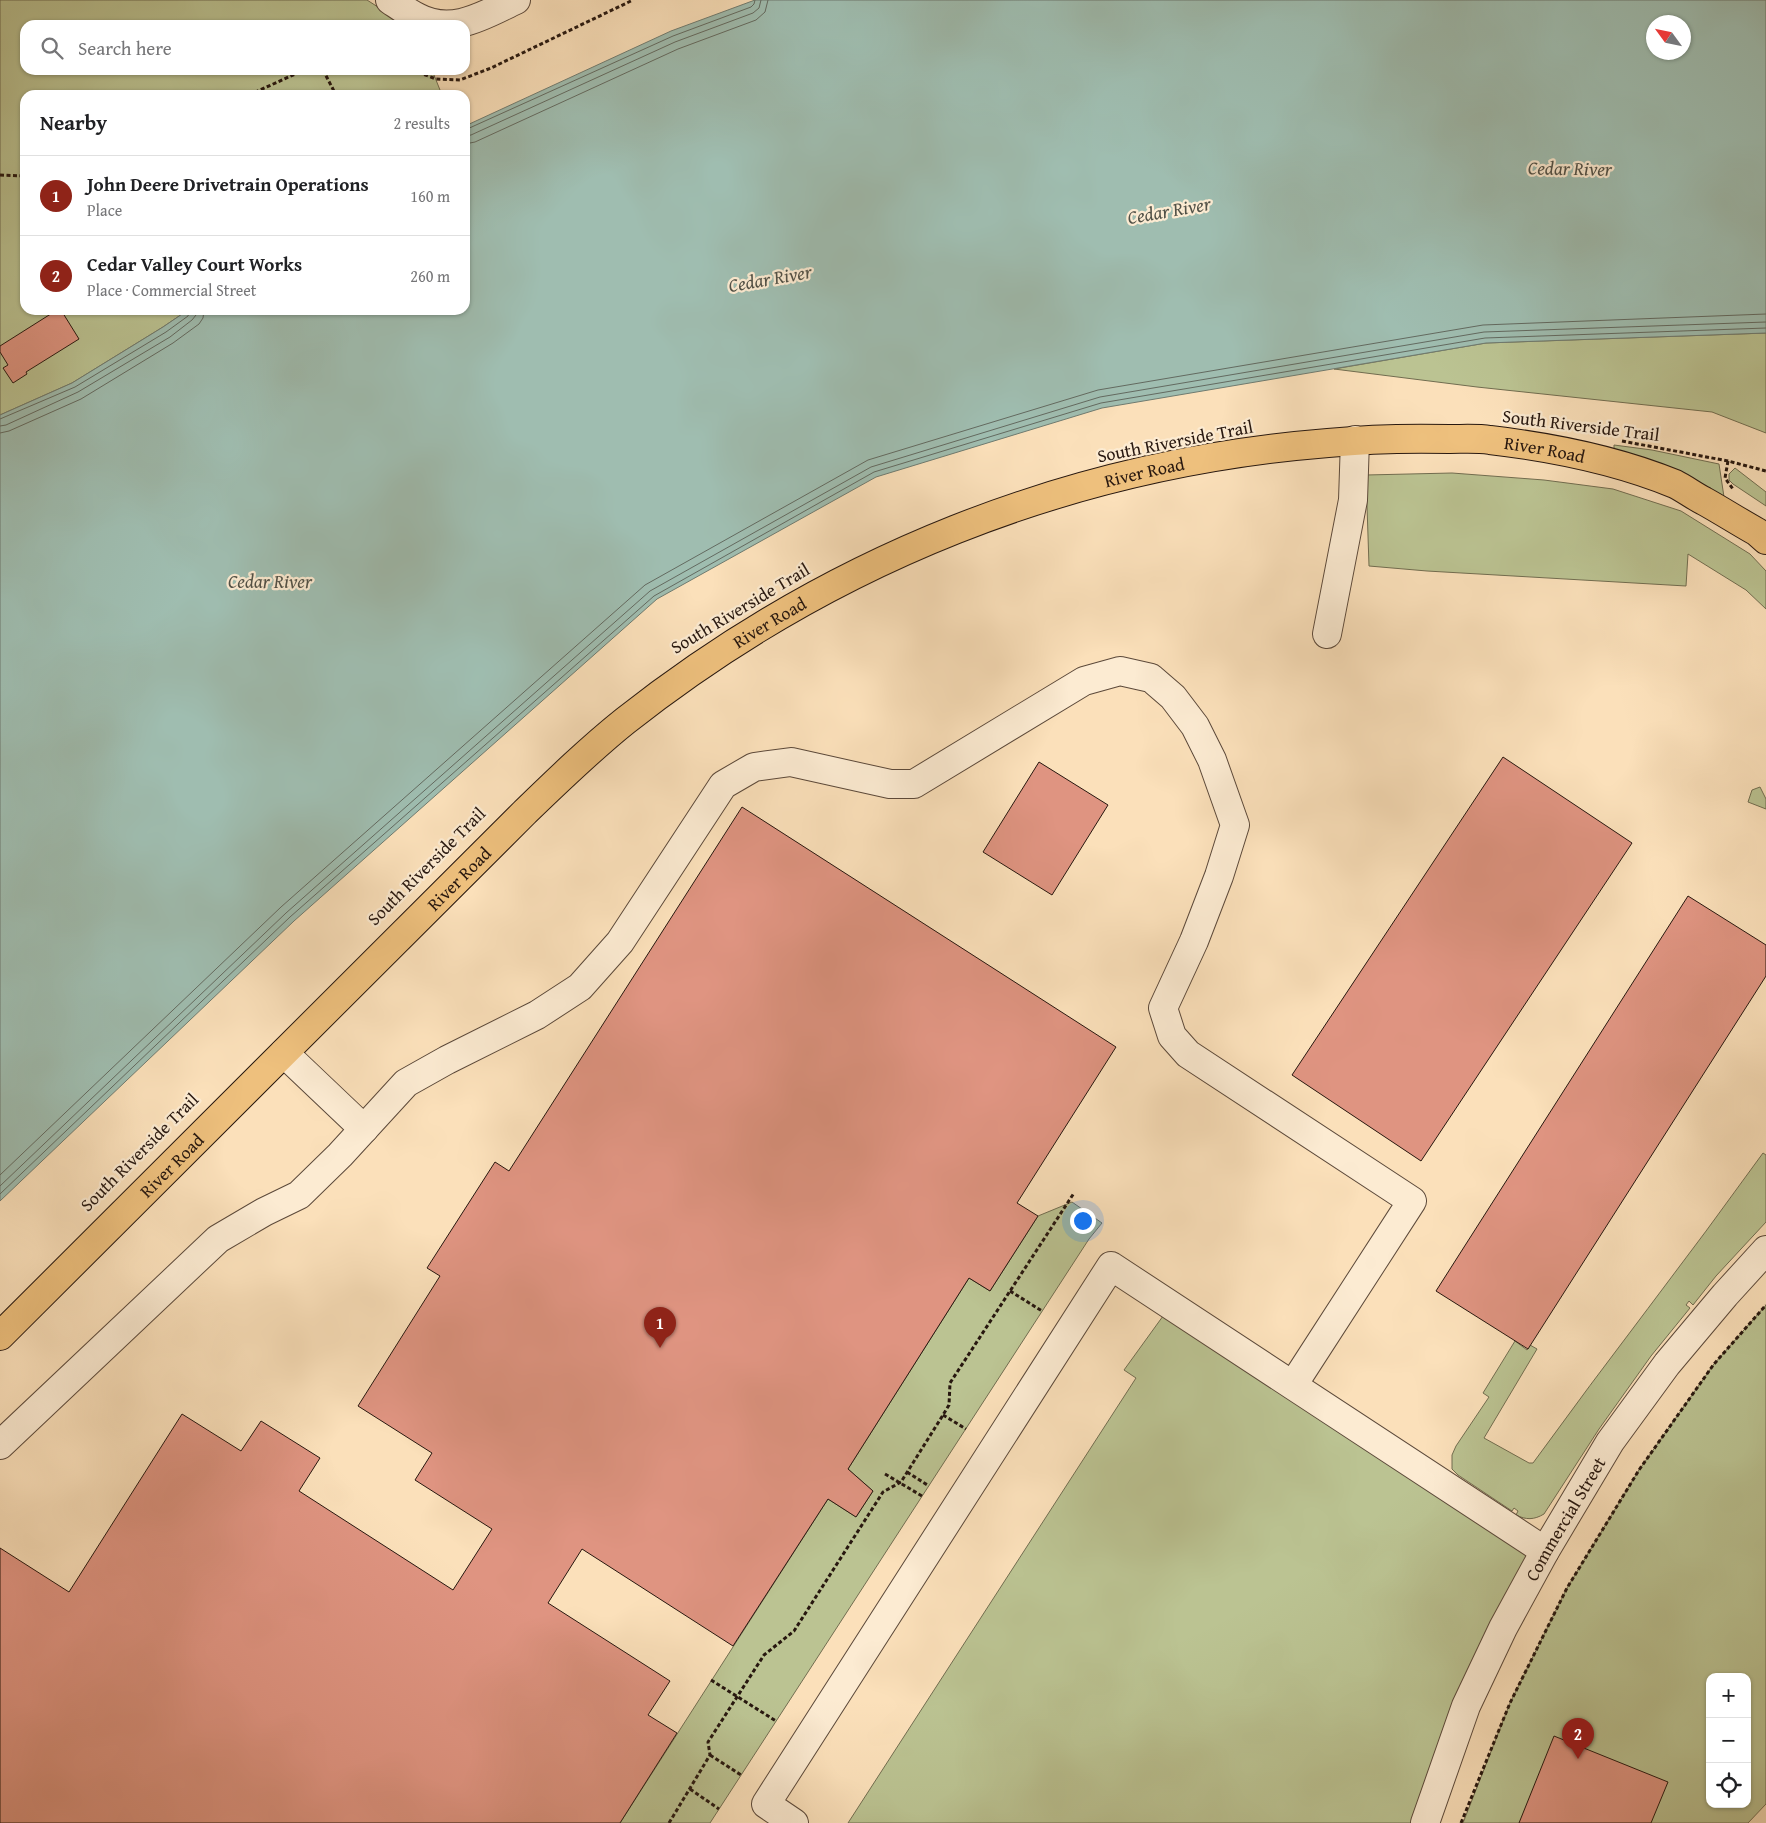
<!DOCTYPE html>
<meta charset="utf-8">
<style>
body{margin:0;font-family:"Gentium Book Plus",serif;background:#f6f6f6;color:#202124}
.controls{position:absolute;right:15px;bottom:15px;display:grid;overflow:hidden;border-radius:10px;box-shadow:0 1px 4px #0004}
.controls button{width:45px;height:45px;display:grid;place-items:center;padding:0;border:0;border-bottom:1px solid #e0e0e0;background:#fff;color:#202124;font:25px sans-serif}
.compass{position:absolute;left:1646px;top:15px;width:45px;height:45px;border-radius:50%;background:#fff;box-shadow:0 1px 4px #0004;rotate:303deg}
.you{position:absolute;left:1082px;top:1220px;width:18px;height:18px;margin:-12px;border:4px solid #fff;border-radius:50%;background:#1a73e8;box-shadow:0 0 0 8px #1a73e833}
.badge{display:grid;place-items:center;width:32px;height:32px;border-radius:50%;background:#8f2418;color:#fff;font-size:16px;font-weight:700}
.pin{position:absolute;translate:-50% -41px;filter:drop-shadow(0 1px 2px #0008)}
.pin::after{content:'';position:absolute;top:26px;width:18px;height:15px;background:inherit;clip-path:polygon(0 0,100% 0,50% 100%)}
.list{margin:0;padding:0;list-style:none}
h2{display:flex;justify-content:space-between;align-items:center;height:65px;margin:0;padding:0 20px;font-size:21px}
h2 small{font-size:16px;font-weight:400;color:#757577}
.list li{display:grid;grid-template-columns:32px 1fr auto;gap:15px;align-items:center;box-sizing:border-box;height:80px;padding:0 20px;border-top:1px solid #e0e0e0}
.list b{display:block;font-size:19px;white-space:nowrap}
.list p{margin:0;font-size:16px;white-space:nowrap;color:#757577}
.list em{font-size:16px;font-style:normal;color:#757577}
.icon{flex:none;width:28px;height:28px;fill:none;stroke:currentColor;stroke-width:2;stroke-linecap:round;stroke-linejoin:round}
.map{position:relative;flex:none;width:1766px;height:1823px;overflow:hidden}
.search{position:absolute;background:#fff;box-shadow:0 1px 4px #0004;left:20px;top:20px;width:450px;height:55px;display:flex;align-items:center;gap:12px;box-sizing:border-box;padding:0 18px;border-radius:15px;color:#757577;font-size:19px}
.panel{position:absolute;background:#fff;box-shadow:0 1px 4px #0004;left:20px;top:90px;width:450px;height:225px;border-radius:15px}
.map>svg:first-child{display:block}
.green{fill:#bbc392;stroke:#716d50;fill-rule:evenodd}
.water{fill:#9fbdb0;stroke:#6f7b70;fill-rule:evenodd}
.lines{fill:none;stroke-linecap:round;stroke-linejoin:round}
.shore{stroke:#636a60;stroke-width:1}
.building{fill:#df9481;stroke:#27170f}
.minor-casing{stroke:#5c493a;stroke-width:30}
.major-casing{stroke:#27170f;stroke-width:30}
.path{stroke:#27170f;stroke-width:3;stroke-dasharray:4 2.5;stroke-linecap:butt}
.minor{stroke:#fcebd2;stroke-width:28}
.major{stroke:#eec07d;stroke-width:28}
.labels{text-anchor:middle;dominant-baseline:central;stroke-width:4.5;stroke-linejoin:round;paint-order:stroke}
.street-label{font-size:18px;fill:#27170f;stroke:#fcebd2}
.water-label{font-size:19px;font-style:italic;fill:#515147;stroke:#fcebd2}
</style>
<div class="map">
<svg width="1766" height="1823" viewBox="0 0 1766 1823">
<rect width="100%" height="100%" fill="#fbe0ba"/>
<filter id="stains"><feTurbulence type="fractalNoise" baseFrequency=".004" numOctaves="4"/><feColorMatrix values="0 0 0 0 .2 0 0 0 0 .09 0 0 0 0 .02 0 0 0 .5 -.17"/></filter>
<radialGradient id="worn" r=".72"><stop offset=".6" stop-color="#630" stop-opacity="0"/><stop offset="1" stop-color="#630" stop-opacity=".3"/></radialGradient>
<!-- green -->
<g class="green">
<path d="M0,0h367l39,25h-381v45h407l10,25h-417v215h163l-25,17 -91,56 -72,32z"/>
<path d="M1766,333v100l-54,-21 -235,-25 -143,-18 152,-26z"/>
<path d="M1614,445l38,5 67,14 5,33 -42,-22 -68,-24z"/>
<path d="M1735,468l31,24v14l-33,-22 -4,-4v-6z"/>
<path d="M1452,473l92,7 69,9 68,22 69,43 16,17v38l-20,-19 -58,-36 -2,32 -259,-15 -58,-5 -3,-91z"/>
<path d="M1760,787l6,12v10l-18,-7 4,-12z"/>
<path d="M1763,1153l3,2v67l-50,54 -23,29 -4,-4 -3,4 4,3 -39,48 -52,73 -55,85c-10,6 -18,6 -28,1l2,-4 -4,-3 -2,3 -54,-36 -6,-6v-14l4,-9 33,-49 -6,-4 32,-52 12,9 3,-5 7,4 -53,89 45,25h4c75,-104 155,-205 230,-310z"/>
<path d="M1072,1202l30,21 -13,16 -379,584h-90l208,-324 28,18 17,-26 -25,-22 121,-191 21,13 48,-75z"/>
<path d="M1171,1305l374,246 -120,272h-577l288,-445 -12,-8z"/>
<path d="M1766,1305v499l-18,19h-285l47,-120 57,-115 72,-118 75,-106zM1710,1677h37v127h-37z"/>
</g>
<!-- water -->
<path class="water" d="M755,0h1011v333l-280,10 -384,65 -226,69 -219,122 -363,322 -294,280v-786l72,-32 91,-56 25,-17h277v-184l206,-95zM1654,22h30v30h-30z"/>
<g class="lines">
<!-- shore -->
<g class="shore">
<path d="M465,130l208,-94 78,-29 3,-3 1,-4"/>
<path d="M465,136l6,-1 204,-93 78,-29 6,-5 2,-8"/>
<path d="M465,144l10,-2 203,-93 78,-29 9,-8 3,-12"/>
<path d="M0,419l75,-32 91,-55 22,-16 2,-6"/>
<path d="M0,426l6,-1 72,-33 92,-55 22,-17 4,-5v-5"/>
<path d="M0,433l9,-2 72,-32 92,-56 26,-19 4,-6 1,-8"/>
<path d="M0,1175l281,-268 364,-322 223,-125 230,-70 385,-65 283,-11"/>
<path d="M0,1186l286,-273 364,-322 221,-124 229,-70 384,-65 282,-10"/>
<path d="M0,1194l290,-277 364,-321 220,-124 227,-69 384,-65 281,-10"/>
</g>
</g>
<!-- building -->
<g class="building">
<path d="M57,310h4l18,29 -53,33 1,2 -14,9 -10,-15 5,-3 -8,-13v-6z"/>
<path d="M1503,757l129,86 -211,318 -129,-86z"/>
<path d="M1039,762l69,43 -56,90 -69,-43z"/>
<path d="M742,807l374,240 -99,156 21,13 -48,75 -21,-13 -121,191 25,22 -17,26 -28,-18 -95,147 -151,-97 -34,54 122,78 -22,34 29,18 -57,90h-620v-275l69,44 113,-178 59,37 20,-30 59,37 -21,33 154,99 39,-61 -77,-49 17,-27 -74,-47 82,-130 -13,-8 68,-106 14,9z"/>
<path d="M1688,896l78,49v31l-238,373 -92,-58z"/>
<path d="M1554,1736l114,46 -17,41h-132z"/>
</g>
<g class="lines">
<defs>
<g id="minor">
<path d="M390,0c9,6 17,12 27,17 35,19 67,-2 99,-17"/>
<path d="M1327,634l26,-134 2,-60"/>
<path d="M284,1053l80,76"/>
<path d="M0,1445l218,-206 46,-27 35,-17 41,-40 66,-72 41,-23 90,-45 43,-28 40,-45 103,-157 31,-18 37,-5 99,22h24l170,-103 36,-10 31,7 22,19 22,29 17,34 23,65 -16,51 -25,65 -31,67 9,28 16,18 224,147 -119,184"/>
<path d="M794,1823l-28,-19 345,-538 434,285"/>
<path id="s1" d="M1425,1823l41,-117 37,-78 42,-77 65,-109 57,-78 58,-69 41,-45"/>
</g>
<g id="major">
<path id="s2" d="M0,1336l525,-524c32,-31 65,-63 100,-91 204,-161 443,-257 703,-278 40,-4 81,-5 122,-4 13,0 27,-1 40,1 60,7 129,21 185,44 10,5 19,12 29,17 18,10 35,21 53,31l9,8"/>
</g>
</defs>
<!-- minor casing -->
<use href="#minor" class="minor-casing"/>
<!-- major casing -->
<use href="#major" class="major-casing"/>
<!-- path -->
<g class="path">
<path d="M303,21l1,4"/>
<path d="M323,70l13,25"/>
<path d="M412,70l24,9 24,1 31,-12 142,-68"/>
<path d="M249,95l55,-25"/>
<path d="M0,175l25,1"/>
<path d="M1622,441l106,20 38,10"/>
<path d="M1728,461l-3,17 8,11"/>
<path d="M1010,1291l32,20"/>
<path d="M943,1415l23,14"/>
<path d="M907,1472l22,14"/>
<path d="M885,1474l37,22"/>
<path d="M711,1680l65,41"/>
<path d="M710,1755l31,20"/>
<path d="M690,1789l29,20"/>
<path d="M669,1823l41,-68 -2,-13 56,-87 30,-24 89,-139 18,-10 42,-67 6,-10 1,-22 124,-190"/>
<path d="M1461,1823l49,-120 57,-115 72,-118 75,-106 52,-59"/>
</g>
<!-- minor -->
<use href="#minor" class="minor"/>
<!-- major -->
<use href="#major" class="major"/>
</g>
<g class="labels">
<!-- street labels -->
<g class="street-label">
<text transform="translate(1581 425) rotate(7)">South Riverside Trail</text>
<text transform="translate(1175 441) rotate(-11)">South Riverside Trail</text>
<text stroke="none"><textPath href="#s2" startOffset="1862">River Road</textPath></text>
<text stroke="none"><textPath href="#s2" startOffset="1458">River Road</textPath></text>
<text transform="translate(740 608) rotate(-31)">South Riverside Trail</text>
<text stroke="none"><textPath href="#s2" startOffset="1052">River Road</textPath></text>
<text transform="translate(426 866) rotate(-45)">South Riverside Trail</text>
<text stroke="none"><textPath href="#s2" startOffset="648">River Road</textPath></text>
<text transform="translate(139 1152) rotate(-45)">South Riverside Trail</text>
<text stroke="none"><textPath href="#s2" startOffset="242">River Road</textPath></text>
<text stroke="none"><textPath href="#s1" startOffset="336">Commercial Street</textPath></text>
</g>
<!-- water labels -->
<g class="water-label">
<text transform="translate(1570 168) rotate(1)">Cedar River</text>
<text transform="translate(1169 210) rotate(-10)">Cedar River</text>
<text transform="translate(770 278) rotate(-10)">Cedar River</text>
<text x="270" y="581">Cedar River</text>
</g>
</g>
<rect width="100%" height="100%" filter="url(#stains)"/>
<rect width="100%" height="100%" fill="url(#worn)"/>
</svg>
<div class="controls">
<button>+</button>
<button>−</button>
<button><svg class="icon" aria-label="locate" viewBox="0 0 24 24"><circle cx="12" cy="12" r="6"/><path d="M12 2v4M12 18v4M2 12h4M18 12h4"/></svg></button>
</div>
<svg class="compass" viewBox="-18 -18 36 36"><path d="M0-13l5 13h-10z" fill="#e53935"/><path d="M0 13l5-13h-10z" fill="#757577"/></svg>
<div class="you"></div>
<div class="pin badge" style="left:660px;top:1348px">1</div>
<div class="pin badge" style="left:1578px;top:1759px">2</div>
<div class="search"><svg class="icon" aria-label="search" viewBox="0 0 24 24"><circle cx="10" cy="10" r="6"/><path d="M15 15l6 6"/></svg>Search here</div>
<section class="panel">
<h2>Nearby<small>2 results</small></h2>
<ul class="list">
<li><span class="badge">1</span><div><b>John Deere Drivetrain Operations</b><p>Place</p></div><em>160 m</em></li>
<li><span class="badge">2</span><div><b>Cedar Valley Court Works</b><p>Place · Commercial Street</p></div><em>260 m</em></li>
</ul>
</section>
</div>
